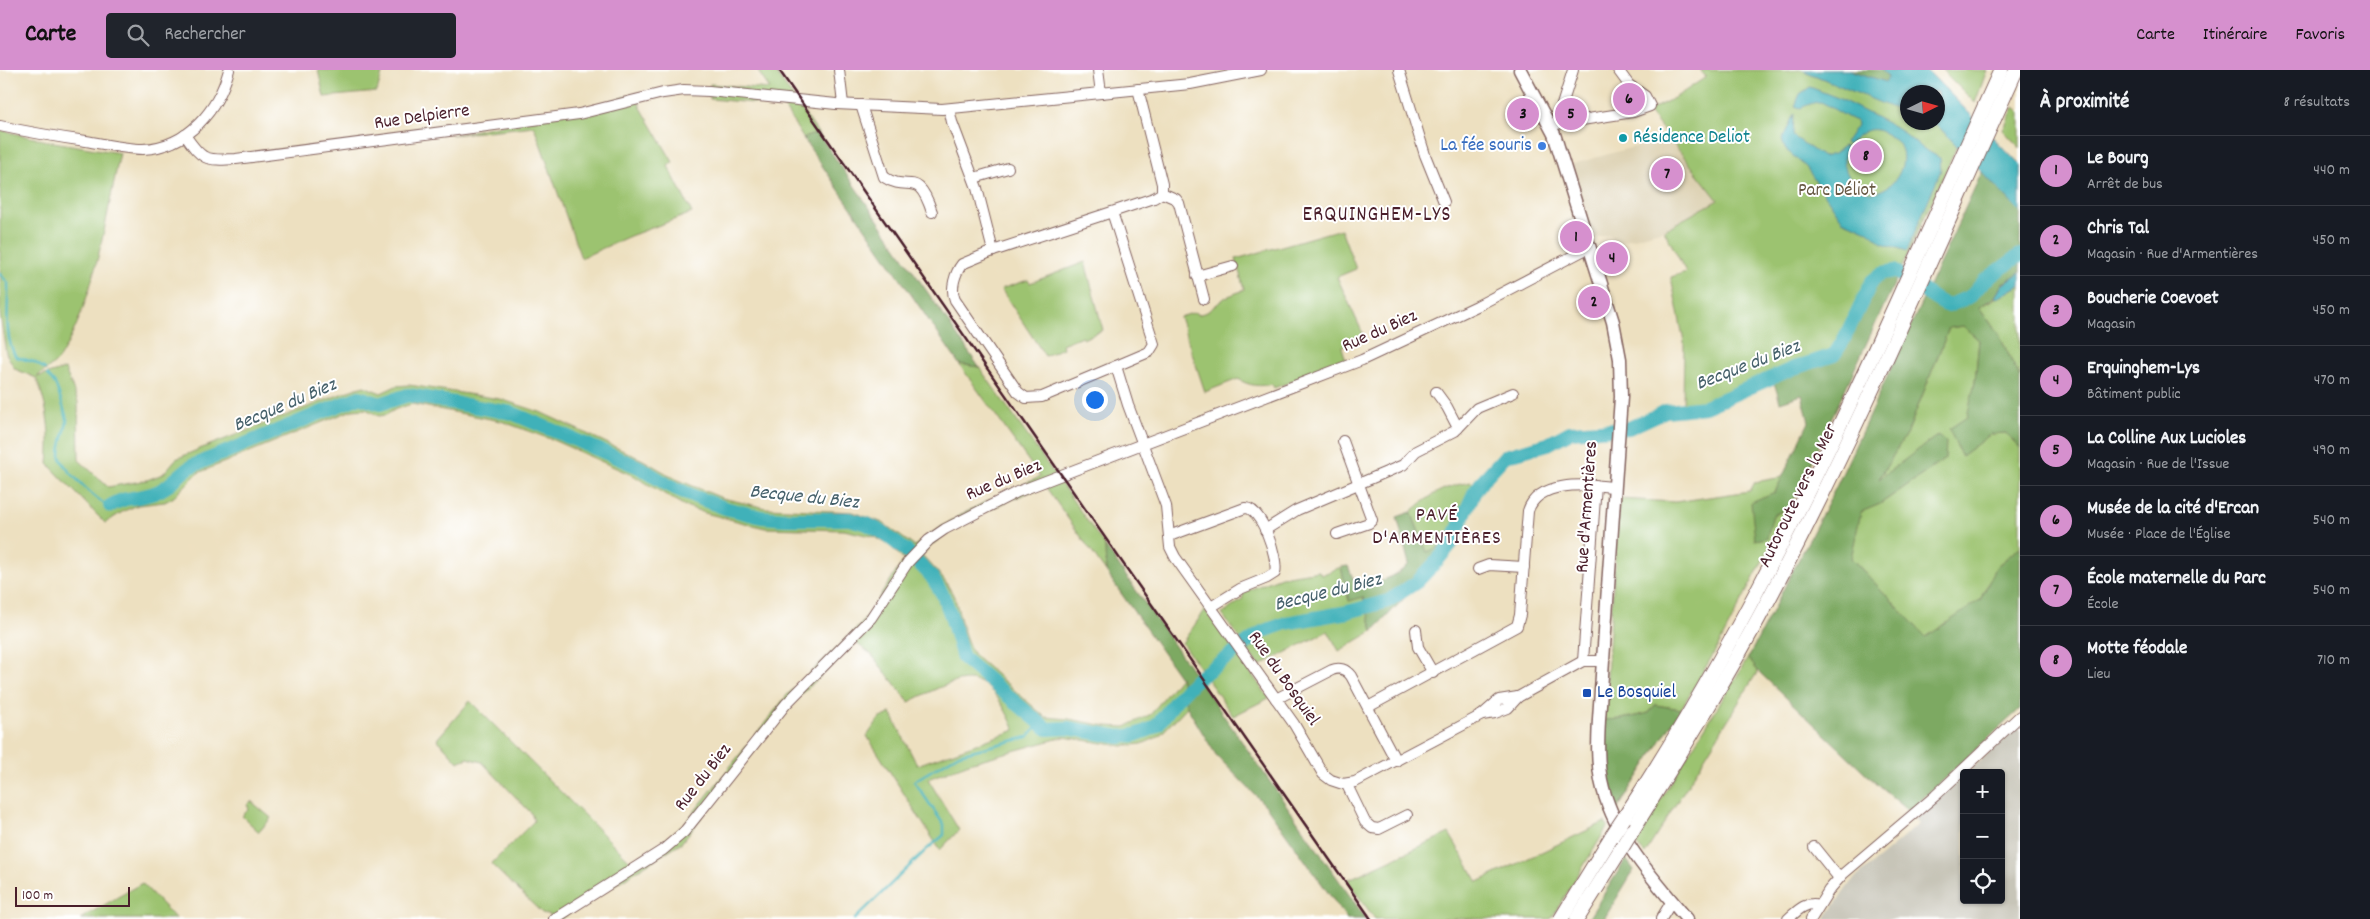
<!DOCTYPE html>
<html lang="fr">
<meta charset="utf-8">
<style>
body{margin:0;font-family:Dekko,sans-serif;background:#20242c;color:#f1f3f6}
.controls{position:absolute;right:15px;bottom:15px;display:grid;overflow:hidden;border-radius:5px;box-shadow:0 1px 4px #0004}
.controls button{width:45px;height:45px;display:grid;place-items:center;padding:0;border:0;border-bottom:1px solid #363941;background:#171b24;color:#f1f3f6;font:25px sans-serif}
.compass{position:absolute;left:1900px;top:15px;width:45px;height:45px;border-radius:50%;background:#171b24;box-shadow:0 1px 4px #0004;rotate:85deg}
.scale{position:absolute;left:15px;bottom:12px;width:115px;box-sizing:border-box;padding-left:5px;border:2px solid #4a1f2b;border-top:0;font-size:14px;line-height:18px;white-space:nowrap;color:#4a1f2b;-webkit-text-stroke:4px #fff;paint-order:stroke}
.you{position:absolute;left:1094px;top:329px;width:18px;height:18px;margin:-12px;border:4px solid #fff;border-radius:50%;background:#1a73e8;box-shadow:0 0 0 8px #1a73e833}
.badge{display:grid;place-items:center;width:32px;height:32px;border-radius:50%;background:#d690ce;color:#111;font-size:16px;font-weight:700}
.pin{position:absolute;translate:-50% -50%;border:2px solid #fff;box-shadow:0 1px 5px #0006}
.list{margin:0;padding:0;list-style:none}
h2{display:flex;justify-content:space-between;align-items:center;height:65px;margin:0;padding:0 20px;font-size:21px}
h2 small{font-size:16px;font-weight:400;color:#9ea1a6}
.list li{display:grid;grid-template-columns:32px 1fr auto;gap:15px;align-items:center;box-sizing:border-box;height:70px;padding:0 20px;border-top:1px solid #363941}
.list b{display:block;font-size:19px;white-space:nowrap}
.list p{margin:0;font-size:16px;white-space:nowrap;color:#9ea1a6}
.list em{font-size:16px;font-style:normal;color:#9ea1a6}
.icon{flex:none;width:28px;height:28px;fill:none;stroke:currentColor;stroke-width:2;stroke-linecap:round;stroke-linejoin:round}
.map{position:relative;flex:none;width:2020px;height:849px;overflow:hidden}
header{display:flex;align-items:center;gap:30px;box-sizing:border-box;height:70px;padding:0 25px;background:#d690ce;color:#111}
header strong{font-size:24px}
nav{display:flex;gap:28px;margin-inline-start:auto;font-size:18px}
.search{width:350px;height:45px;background:#20242c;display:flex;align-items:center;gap:12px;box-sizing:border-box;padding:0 18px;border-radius:5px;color:#9ea1a6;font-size:19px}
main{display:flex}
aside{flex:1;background:#171b24}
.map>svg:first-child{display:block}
.built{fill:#dcd0b1}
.industrial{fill:#c7c5b8}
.green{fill:#9cc36f;stroke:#73714d}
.forest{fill:#7da962;stroke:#646446}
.water{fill:#40b1b9;stroke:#456872}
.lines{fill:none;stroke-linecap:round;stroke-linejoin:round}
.stream{stroke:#40b1b9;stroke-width:2.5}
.river{stroke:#40b1b9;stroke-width:14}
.minor-casing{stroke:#83635f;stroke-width:12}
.major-casing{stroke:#83635f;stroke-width:15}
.highway-casing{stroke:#83635f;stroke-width:16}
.minor{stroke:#fff;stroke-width:10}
.major{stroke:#fff;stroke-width:12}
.highway{stroke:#fff;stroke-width:14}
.rail{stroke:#4a1f2b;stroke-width:2.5}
.highway-bridge-casing{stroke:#83635f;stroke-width:16;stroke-linecap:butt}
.highway-bridge{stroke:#fff;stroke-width:14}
.culture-dot{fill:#0f9aa8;stroke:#fff;stroke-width:2}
.shop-dot{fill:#3f7fe0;stroke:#fff;stroke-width:2}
.transit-dot{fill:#1a4fb4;stroke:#fff;stroke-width:2}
.labels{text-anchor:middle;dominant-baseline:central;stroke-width:4;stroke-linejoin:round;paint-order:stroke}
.street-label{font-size:19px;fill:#4a1f2b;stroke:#fff}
.culture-label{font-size:19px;fill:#0d838f;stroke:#fff;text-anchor:start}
.shop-label{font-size:19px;fill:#366cbe;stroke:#fff;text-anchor:end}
.park-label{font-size:19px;fill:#675843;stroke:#fff}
.transit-label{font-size:19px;fill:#164399;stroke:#fff;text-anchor:start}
.water-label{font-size:20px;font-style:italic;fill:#46616b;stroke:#fff}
.neighbourhood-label{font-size:20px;letter-spacing:1px;fill:#4a1f2b;stroke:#fff}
.quarter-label{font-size:21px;letter-spacing:1px;fill:#4a1f2b;stroke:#fff}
</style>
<header>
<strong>Carte</strong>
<div class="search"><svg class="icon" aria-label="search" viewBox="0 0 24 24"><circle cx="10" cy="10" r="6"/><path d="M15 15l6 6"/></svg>Rechercher</div>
<nav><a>Carte</a><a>Itinéraire</a><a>Favoris</a></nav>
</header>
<main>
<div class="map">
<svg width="2020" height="849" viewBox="0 0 2020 849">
<rect width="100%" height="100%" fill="#fff"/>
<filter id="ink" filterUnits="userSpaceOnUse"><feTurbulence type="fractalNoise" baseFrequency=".02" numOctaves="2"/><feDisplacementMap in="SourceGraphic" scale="10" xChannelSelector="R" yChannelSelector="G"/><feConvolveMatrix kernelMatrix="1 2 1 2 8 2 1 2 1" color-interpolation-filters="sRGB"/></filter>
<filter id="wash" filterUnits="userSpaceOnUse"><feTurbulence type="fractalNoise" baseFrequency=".0096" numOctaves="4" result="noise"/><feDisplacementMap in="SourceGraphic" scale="20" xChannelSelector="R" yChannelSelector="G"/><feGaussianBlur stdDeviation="1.12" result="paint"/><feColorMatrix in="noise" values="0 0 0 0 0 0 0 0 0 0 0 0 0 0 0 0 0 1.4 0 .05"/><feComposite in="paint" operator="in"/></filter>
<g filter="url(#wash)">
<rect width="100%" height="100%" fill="#ede0c0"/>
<!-- built -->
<path class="built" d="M1669,67l49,64 -54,29 -50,13 -3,-8 -18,3 -23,-73z"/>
<!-- industrial -->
<path class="industrial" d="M2020,654v195h-195l26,-37 68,-58 -4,-5 49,-44v125h37v-127h-34z"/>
<!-- green -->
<g class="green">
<path d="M318,0h65l-6,22 -53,5z"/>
<path d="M757,0h17l44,63 -15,5 -18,-29 -9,-4 -66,-6v-15l60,5z"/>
<path d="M1700,0h102l105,43 1,9 28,2 21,22 -56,123 -16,2 -18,11 -35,70 -132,53 -17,1 1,-64 -13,-65 15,-5 -22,-42 54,-30 -70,-89 28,-14 30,-20z"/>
<path d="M1942,0h45l-12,33z"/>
<path d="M638,23l2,13 33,56 -5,4 24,47 -62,23 -49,22 -47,-132 -82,9 134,-27z"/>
<path d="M2014,37l6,5v36l-17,-18z"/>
<path d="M0,60l47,11 73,12c-14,63 -25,148 -60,204 -5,8 -16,14 -23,20l28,-8 13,33 1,58 29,27 39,-7 16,-6 13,-15 21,-9 157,-61 10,-3 17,7 15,-7 13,-1 91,14 40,13 103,48 33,19 46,19 44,10 87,4 30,11 31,23c39,-30 81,-50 126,-69l-81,-113 20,3 126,179 1,26 -61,-86c-39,16 -96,37 -123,69 12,13 26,27 33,44 6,19 8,38 19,56l71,62 24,2 37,7 19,1 26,-13 29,-37 7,30 -29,30 -16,7 -20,2 -58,-9 -95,26 -41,16 31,51 -19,20 -73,-114 12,-17 12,-6 26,52 98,-35c-30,-67 -49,-56 -106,-28l-38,-48 -15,-11 -66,62 -108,137 -121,77h-14l4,-4 -9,-2 -51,-49 43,-43 -3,-8 -49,-51 -14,-4 -10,4 -21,-23 33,-38 161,161 33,-21 22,-19 102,-128 74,-71 42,-63 -15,-15 -14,-8 -31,-7 -79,-2 -60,-15 -22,-8 -49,-29 -81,-36 -52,-19 -89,-17 -16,5 -10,6 -7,1 -13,-7 -14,1 -154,63 -24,24 -9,5 -27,3 -14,6 -19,12 -57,-59c3,-31 0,-57 -12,-86l-21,-9 -9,-16 -6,-38z"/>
<path d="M1341,159l15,40 -19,8 27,59 -22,11 4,14 -72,27 -2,-4c-12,3 -23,2 -34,-5l-33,13 -25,-75 16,-5 1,3 10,-3 19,-15 18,-7 -8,-31z"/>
<path d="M1085,192l18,68 -20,9 -1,-3 -20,8 1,4 -18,8 -44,-67 27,-9 2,3z"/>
<path d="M2020,215v93l-21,-43 -20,-28z"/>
<path d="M1963,256l16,14 -4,42 -14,74 29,-22 16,-1 14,15v99l-23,19 -17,34 -54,38 -75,-80 9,-46 20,-8 65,-45 -67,21 31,-51 40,-101z"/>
<path d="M1783,407l-8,15 -2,23 17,-7 -70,135 -39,66 -26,-4 -6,8 -27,6 -18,1 15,-221 56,3 75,-11 5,-9z"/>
<path d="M1471,412l12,8 -27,50 -29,12 -16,-40c22,-19 31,-25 60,-30z"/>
<path d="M1341,497l8,34 14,-4 10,34 -34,20 -11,-20 -69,35 -37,-52 20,-14 2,-8 37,-15 38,-6 2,4z"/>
<path d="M1205,540l64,88 -36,18 -51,-73z"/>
<path d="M1748,588l10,13 -113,183 -11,-12z"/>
<path d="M251,731l20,17 -12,14 -17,-16 7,-7 -2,-4z"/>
<path d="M1605,752l3,4 -57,93h-176l-28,-39 102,-47 29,49z"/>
<path d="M142,813l34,36h-96z"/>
</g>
<!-- forest -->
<g class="forest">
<path d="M1850,0h31l7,6 -2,6 -5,-1z"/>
<path d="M818,63l161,234 -20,-3 -156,-226z"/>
<path d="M1982,102l38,39v61l-18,12 -7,13 -16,10 20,28 21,43v70l-14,-15 -15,1 -30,22 -12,-27 18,-12 8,-35 4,-42 -16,-14 -14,2 -40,101 -30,50 59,-44 8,7 -1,17 -65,45 -19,8 -10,46 75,79 54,-37 17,-34 23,-19v162l-111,102 -30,-25 -121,-115 -10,-13 89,-173z"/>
<path d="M1901,199l-111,239 -17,7 -6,23 -12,2 -4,-38 24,-10 34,-70 -7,-27 -22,7 -8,-26 60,-24 35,-70 18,-11z"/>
<path d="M1411,442l16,40 29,-12 -7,11 -76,80 -10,-34 -14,4 -8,-34 7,-1 8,20c18,-1 41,-9 53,-22l-12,-47z"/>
<path d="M1105,476l261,373h-19l-81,-113 -50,-51 -29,-48 -7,-30 -74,-105z"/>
<path d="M1655,635l26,4 -64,101 -12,-33 -1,-57 18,-1 27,-6z"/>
<path d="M1626,789l8,11 -30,49h-16z"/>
</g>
<!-- water -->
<g class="water">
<path d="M1802,0h48l36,12 2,-6 -7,-6h46l93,95v47l-84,-88 -5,-1 7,-1v-30h-30l-1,22z"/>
<path d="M1810,17l28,11 61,31 20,17 21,12 1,12 -34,81 -25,-8 -14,-12 -26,-11 -36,-53 -21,-18 -3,-9 12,-26 -1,22 30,21 11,-3 9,-8 3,1c-1,7 -3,13 -1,20 3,14 19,29 34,24 19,-6 30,-30 20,-47 -2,-4 -8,-7 -12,-9 -16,-12 -27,-2 -39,10l-3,-2 12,-18 -1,-4c-10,-3 -30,-18 -36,-19 -7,0 -14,4 -20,6l-5,-2 5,-12z"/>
<path d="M2020,202v13l-22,13 -3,-1 7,-12z"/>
</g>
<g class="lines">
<!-- stream -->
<g class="stream">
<path d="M0,204l8,9c1,23 -5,53 8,74l18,5 11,7"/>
<path d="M47,305c3,3 6,6 8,9 2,3 12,34 12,36 -1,11 -7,23 -7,35 1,12 39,48 50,51"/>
<path d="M855,849l71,-69 18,-15v-10l-30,-44 45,-27 69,-17 12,-14"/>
</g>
<!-- river -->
<path class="river" d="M110,436c14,-10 29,-7 44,-13 16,-5 24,-19 38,-27l167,-69 21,7 28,-9 104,18 127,54 29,18 25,11 32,12 36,9 24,2h64l18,5 15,8 27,21 22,23 12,19 8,21 12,42 84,71 21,-1 52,9 15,-2 16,-6 7,-5 19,-25 17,-18 70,-50 22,-8 62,-11 40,-11 29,-19 20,-21 14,-17 23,-51 9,-13 22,-24 43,-12 22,-12 59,-4 37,-17 39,-4 89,-39 40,-13 9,-14 29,-60 10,-8 12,-2c19,10 33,26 54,35l23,-10 13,-15 36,-26"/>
</g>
</g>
<g filter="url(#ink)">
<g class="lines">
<defs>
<g id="minor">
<path d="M839,0l4,34"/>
<path d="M1098,0l3,23"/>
<path d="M1399,0l26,85 19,47"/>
<path d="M1138,19l24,95v9l14,6 3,4 25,96"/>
<path d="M861,35l23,72c25,17 33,-10 48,35"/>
<path d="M949,39l3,13 25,66 16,63 -31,13c-7,9 -12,25 -7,36l63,92 8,6 16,-1 74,-31"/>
<path d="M1556,54l77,-12 17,-6 -5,-10 -16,-11 -11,-15"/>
<path d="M0,56c28,6 57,11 86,15 19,3 38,8 57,8 45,-2 75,-39 86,-79"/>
<path d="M1550,56l6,-2 17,-54"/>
<path d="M185,65c17,25 20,26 51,24l343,-45 84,-21 21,-3 25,1 127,13 106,5 248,-25 71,-14"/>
<path d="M974,108l34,-10"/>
<path d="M1112,142l42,-14 8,-5"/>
<path d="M993,181l119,-39 42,132 -5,8 -33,14 12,39 38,101 4,41 5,10 119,167 29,50 8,6 12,4 12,-2 127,-67 17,-15 19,-3"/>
<path d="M1197,206l36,-10"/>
<path d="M1436,322l11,15 11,21"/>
<path d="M1265,460l32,-20 106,-45 13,-14 39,-20 22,-23 36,-15"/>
<path d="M1337,464l32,-11 3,-3 -29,-79"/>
<path d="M1169,466l76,-28c16,-1 34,50 30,65l-8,5 -27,11 -29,18"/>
<path d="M1478,499l11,-4 35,2"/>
<path d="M1416,560l2,17 15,26"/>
<path d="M1583,591l13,-176"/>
<path d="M1276,629l56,-29c7,-3 14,-1 19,6l45,85"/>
<path d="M1368,637l149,-81 3,-11 8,-104c10,-32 61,-26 86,-24"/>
<path d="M1482,645l13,-2 13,-5 10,-11 65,-36h20"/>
<path d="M1347,715l18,37 7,6 7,1 28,-14"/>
<path d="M1814,777l25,31"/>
<path d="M554,849l109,-69 21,-18 102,-128 85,-86 37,-56 21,-22 16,-11 72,-37 345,-132 115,-54 113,-59"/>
<path d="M1661,849l11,-18"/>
<path d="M1788,849c9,-8 18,-18 31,-14"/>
<path d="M1811,849l18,-29 14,-16 92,-78 85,-80"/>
</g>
<path id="major" d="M1520,0l34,64 59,188 7,37 1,38 -22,322c-1,21 -2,41 2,61 11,54 52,99 86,139"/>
<g id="highway">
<path d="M1624,748c154,-234 262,-494 377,-748"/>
<path d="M1632,761c49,-79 98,-158 141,-240 89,-169 164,-347 243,-521"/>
<path d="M1561,849l51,-83"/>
<path d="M1577,849l44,-70"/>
</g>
</defs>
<!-- minor casing -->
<use href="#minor" class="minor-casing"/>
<!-- major casing -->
<use href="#major" class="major-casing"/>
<!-- highway casing -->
<use href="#highway" class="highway-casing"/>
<!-- minor -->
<use href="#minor" class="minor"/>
<!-- major -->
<use href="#major" class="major"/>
<!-- highway -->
<use href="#highway" class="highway"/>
<!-- rail -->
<path class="rail" d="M779,0l592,849"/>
<defs>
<g id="highway-bridge">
<path d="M1612,766l12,-18"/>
<path d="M1621,779l11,-18"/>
</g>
</defs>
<!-- highway-bridge casing -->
<use href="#highway-bridge" class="highway-bridge-casing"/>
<!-- highway-bridge -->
<use href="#highway-bridge" class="highway-bridge"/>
</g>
</g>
<!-- markers -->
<circle class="culture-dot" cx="1623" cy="68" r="5"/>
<circle class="shop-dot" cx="1542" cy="76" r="5"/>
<rect class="transit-dot" x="1582" y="618" width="10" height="10" rx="2.5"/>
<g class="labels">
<!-- street labels -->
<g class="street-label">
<text transform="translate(422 48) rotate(-8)">Rue Delpierre</text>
<text transform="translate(1380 262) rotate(-24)">Rue du Biez</text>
<text transform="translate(1004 411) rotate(-23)">Rue du Biez</text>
<text transform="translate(1799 426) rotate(-64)">Autoroute vers la Mer</text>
<text transform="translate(1588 437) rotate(-86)">Rue d'Armentières</text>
<text transform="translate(1283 609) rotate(55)">Rue du Bosquiel</text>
<text transform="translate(704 708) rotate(-52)">Rue du Biez</text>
</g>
<!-- culture labels -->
<g class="culture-label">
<text x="1633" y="68">Résidence Deliot</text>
</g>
<!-- shop labels -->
<g class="shop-label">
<text x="1532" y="76">La fée souris</text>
</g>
<!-- park labels -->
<g class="park-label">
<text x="1837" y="121">Parc Déliot</text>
</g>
<!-- transit labels -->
<g class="transit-label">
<text x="1597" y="623">Le Bosquiel</text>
</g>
<!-- water labels -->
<g class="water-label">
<text transform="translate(1748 296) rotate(-21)">Becque du Biez</text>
<text transform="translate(285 336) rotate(-23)">Becque du Biez</text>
<text transform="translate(804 428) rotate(6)">Becque du Biez</text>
<text transform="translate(1328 523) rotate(-14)">Becque du Biez</text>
</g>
<!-- neighbourhood labels -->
<g class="neighbourhood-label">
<text x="1437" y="446">PAVÉ<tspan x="1437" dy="23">D'ARMENTIÈRES</tspan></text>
</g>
<!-- quarter labels -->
<g class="quarter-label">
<text x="1377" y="146">ERQUINGHEM-LYS</text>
</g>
</g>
</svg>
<div class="controls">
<button>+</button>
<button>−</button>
<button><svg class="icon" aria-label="locate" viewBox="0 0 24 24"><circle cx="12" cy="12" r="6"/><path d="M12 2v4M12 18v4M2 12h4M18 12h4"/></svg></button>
</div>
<svg class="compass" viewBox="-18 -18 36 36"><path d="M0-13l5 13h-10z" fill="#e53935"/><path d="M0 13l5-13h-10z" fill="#9ea1a6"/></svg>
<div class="scale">100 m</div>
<div class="you"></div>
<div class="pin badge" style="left:1576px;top:167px">1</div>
<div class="pin badge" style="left:1594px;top:232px">2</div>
<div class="pin badge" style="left:1523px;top:44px">3</div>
<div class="pin badge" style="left:1612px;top:188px">4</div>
<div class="pin badge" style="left:1571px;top:44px">5</div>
<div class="pin badge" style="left:1629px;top:29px">6</div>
<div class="pin badge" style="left:1667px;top:104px">7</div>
<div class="pin badge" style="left:1866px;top:86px">8</div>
</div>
<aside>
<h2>À proximité<small>8 résultats</small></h2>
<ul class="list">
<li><span class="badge">1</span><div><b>Le Bourg</b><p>Arrêt de bus</p></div><em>440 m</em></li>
<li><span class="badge">2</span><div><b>Chris Tal</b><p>Magasin · Rue d'Armentières</p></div><em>450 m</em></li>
<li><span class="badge">3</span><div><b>Boucherie Coevoet</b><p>Magasin</p></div><em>450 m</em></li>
<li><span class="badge">4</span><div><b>Erquinghem-Lys</b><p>Bâtiment public</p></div><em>470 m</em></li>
<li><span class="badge">5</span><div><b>La Colline Aux Lucioles</b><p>Magasin · Rue de l'Issue</p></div><em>490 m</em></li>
<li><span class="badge">6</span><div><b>Musée de la cité d'Ercan</b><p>Musée · Place de l'Église</p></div><em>540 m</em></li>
<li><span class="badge">7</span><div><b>École maternelle du Parc</b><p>École</p></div><em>540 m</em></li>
<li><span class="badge">8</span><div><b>Motte féodale</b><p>Lieu</p></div><em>710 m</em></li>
</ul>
</aside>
</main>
